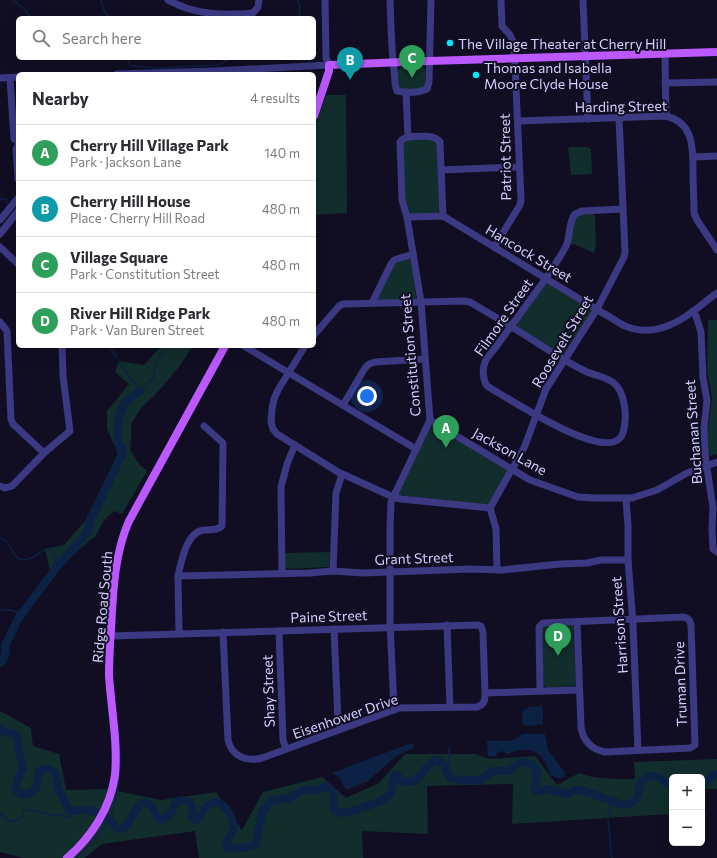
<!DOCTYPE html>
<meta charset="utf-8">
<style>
body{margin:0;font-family:Commissioner,sans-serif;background:#f2f2f3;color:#2b2b33}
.controls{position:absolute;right:12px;bottom:12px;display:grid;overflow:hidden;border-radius:6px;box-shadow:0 4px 16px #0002}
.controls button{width:36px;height:36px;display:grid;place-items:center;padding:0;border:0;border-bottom:1px solid #e1e1e2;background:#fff;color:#2b2b33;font:20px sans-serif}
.you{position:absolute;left:367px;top:396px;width:14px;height:14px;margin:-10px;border:3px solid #fff;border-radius:50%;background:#1a73e8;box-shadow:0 0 0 6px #1a73e833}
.badge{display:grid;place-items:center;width:26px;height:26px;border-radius:50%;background:#18808d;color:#fff;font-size:13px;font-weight:700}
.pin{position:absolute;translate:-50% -33px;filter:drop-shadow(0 1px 2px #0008)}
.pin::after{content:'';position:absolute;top:21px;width:14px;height:12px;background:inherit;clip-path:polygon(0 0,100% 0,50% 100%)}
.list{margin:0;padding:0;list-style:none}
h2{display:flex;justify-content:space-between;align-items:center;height:52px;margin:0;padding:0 16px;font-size:17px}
h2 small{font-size:13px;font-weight:400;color:#7c7c81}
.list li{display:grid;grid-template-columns:26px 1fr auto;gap:12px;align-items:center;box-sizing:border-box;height:56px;padding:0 16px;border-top:1px solid #e1e1e2}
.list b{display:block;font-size:15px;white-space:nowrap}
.list p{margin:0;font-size:13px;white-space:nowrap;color:#7c7c81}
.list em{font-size:13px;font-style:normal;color:#7c7c81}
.icon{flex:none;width:22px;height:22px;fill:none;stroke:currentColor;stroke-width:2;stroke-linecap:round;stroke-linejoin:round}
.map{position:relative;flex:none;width:717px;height:858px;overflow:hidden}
.search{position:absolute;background:#fff;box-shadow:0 4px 16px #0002;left:16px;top:16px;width:300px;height:44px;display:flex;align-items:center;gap:10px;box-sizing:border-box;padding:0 14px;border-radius:6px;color:#7c7c81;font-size:15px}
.panel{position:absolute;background:#fff;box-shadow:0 4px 16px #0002;left:16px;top:72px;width:300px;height:276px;border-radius:6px}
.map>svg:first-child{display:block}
.green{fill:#112d2c}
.water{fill:#0c2245}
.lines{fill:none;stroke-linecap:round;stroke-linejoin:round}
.stream{stroke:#0c2245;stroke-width:1.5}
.river{stroke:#0c2245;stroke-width:8}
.minor{stroke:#3a3982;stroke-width:7}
.major{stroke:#bc58ff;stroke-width:8}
.poi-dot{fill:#00e8fb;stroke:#110e23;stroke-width:1.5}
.labels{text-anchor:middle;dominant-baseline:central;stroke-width:4;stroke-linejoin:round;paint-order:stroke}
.poi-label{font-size:14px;fill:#d5d0ff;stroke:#110e23;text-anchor:start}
.street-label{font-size:14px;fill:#d5d0ff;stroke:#110e23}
</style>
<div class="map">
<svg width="717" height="858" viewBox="0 0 717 858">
<rect width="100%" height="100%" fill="#110e23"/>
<!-- green -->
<g class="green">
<path d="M422,66l3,3v19l-24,2 -3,-3v-17l3,-3z"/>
<path d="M326,95h20l1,118 -33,2v-86z"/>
<path d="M433,139l4,3 3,68 -3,3 -26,2c-10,-7 -9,-58 -10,-71l3,-4z"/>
<path d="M568,147h19l4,2 1,25 -21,1z"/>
<path d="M581,214h12l2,2 1,30 -2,7 -20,-9 -1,1 -4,-2 5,-25z"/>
<path d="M408,258l4,3 4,37 -35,3 -3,-1v-3l15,-33z"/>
<path d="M546,283h2l43,26 1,2 -28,43 -2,1 -46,-29z"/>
<path d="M708,320h9v134l-7,2 -2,-3v-24l4,-31 -5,-27z"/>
<path d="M161,346h32l-15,22 -22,26 -15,14 -10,16v16l-1,10 10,15 7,6 -25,43 -8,-3 -10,9 -9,17 -5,3 -39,35 -6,-26 19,-4 22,-25 32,-67 -11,-24v-18l22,-27 -14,-12 4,-11 25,4z"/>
<path d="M433,425l74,44 1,3 -19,33 -91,-10 32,-68z"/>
<path d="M330,552l-1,15 -44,2 -1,-16z"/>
<path d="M542,625h31l3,59 -2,2 -27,2 -4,-3z"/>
<path d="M0,711l31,17 2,18 26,8 7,36 42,-1 53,11 55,-8 26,38 21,-38 59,-15 24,21 33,-15 26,-29h71l13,5 46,-3 22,29 22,-12c18,7 36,6 56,6l-1,-17 83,-3v30h-15v-12h-30v12h-3l1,25 -158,10 1,-40 -86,2 1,48 -66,-3 1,27h-164l-4,-27 -93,13 -17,14h-62l-23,-6z"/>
</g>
<!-- water -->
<g class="water">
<path d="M541,706l2,4v14l-15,2 -5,-1 -1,-10 2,-5 5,-3z"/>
<path d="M522,734h23l3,16 17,23 -1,4 -5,1 -9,-3c-6,-25 -21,-30 -43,-21l-4,-3 -6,2 -1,3 -4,1 -4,-1 -1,-15c12,-1 27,3 35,-7z"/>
<path d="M411,743l3,2 -1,3 -18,9 -27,24 -22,9 -7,-13 -7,-4z"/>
</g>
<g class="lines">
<!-- stream -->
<g class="stream">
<path d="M12,0l12,9 8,9"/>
<path d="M101,0l3,10 6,8"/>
<path d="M298,0l2,6 -1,12"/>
<path d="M126,58l5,8 28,2 59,-3 11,-6 31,-1"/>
<path d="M266,58h9"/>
<path d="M288,58l6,1 6,-1"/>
<path d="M290,74l2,-2"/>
<path d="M0,199h6l1,3"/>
<path d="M109,346l8,12"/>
<path d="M119,362c6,10 15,18 21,29l12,-12 2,-3 1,-13 15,-17"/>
<path d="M0,538l7,3c2,4 4,7 6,11 8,16 23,4 32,-3h5l7,8 -3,7 2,4"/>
<path d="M0,610h10l12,3"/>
<path d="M446,767l3,-4v-16"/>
<path d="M612,802l-4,18 4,38"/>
<path d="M0,814l6,3 2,4c7,1 15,-1 16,-10l3,-1 19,3 6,3 8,-2 9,4 4,-7"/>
<path d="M108,819c11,-16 13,-55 11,-75"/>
<path d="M76,858l11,-10 23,-28"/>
</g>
<!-- river -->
<g class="river">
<path d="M0,663l3,-3 3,-8 -1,-6 13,-27 38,-51 31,-35 4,-16 7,-12 25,-53v-4l-4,-3c-3,-12 -2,-35 8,-44 4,-4 9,-6 13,-10"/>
<path d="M0,729l5,3 10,2 3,4v8l5,22c-3,9 -16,23 2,27 5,-1 8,-3 11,-7 3,-6 -1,-18 9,-19 4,-1 8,2 11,5l2,15 12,22 17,-1 9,2"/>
<path d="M702,783l4,-1 8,-8h3"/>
<path d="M106,818l4,2 7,8 6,1c9,-7 11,-23 22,-27l6,3 7,13 4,2 8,-5 5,-12c5,-4 15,-4 17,4 1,4 0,8 0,11l4,2c6,-3 6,-14 16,-17 12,-6 23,18 21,27 -2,7 -8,9 -7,17 8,3 23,1 30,-3l6,-32 8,-10 8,-3h9l17,-9h13l10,-4c11,8 4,15 7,24 3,2 5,3 9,3 8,-1 42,-12 46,-18 5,-5 2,-15 6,-21l3,2 4,6 13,-1 15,-17 5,-4c10,1 11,11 16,18l10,2h19l12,-9h17l10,-8 4,-1 10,3 4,5 -2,19c4,5 7,1 11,0l23,5 5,-4h7l43,15c21,0 9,-28 28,-29 6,0 14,7 20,9"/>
</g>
<!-- minor -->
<g class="minor">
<path d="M168,0c21,12 43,15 67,14 6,0 12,0 18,-1l5,-6 1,-7"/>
<path d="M390,0c1,23 1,46 4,69 1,8 0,14 3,22 10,2 21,2 30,-2l2,-7 2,-82"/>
<path d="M583,0l5,119"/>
<path d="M665,54l1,62"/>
<path d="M117,74l97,-3 115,-6 -3,-7 -1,-58"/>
<path d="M0,78l18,-1"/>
<path d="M10,78l4,61 4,3"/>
<path d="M665,83l52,-1"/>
<path d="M518,121l148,-5c28,7 27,32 27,56 0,14 1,27 1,41l3,7 20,30"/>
<path d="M408,137c10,0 25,-4 32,5l3,74"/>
<path d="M18,145l-2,4 2,30"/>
<path d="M693,157l24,-1"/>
<path d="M441,170l78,-3"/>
<path d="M407,217l36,-1 158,96c8,4 16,10 24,14 24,10 47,1 67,-14 9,-6 16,-13 25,-19"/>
<path d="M0,220l18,-22"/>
<path d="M0,234l18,-23"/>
<path d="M0,247l18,17"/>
<path d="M494,247l26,-42 1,-5 -7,-157 -4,-8 -8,-9 -1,-26"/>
<path d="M372,303l19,-39 3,-4 19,-6"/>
<path d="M693,312l3,4 5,16 2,46 4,22 -3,28 1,26 8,54 -1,21 1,20 4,3"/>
<path d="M0,322l7,9 4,88 2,5 31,29"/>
<path d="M314,335l25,-29 4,-2 121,-3 6,1 37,22 8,5c22,13 47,31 70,42 10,5 22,5 31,14 8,9 10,26 9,37 -1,6 -1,13 -6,17 -21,19 -111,-41 -132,-53 -4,-6 -5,-17 -2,-24 2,-5 7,-10 11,-15 7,-10 14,-20 22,-30 16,-23 35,-46 48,-71 5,-11 2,-23 9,-32l7,-3 41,-2"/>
<path d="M244,346l172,103"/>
<path d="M305,346l-27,44 -4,9 -2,10 -1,13 2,7 4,5 61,38 55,25 8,2 89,9"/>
<path d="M343,405l22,-37 4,-4 6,-2 50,-3"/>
<path d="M430,420l100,60 48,17 16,1h38l25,-8 30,-17 30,-11"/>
<path d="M204,426l19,17 -1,83c-5,5 -11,3 -18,4 -17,1 -23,32 -26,46l132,-3 23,-2 30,2 107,-4 32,1 58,-6 27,-1 14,-3h27"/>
<path d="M0,486l5,2 7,-2 32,-33 26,-22 -7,-55 -1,-30"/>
<path d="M626,499l2,27v34l5,64 5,126"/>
<path d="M497,570l-1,-41 -6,-21 34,-60 22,-59 51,-80 27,-52 1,-5 -6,-134"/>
<path d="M333,571l3,-78 6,-19"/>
<path d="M282,573l-1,-86 6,-23 8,-19"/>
<path d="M178,576l1,57"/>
<path d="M447,625l3,82"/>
<path d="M334,629l4,92 3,8"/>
<path d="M279,631l4,109 3,9"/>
<path d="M223,632l5,108c4,17 19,22 34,18l137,-50 78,-1c8,-3 8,-7 8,-14l94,-3"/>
<path d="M111,636l367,-11 3,1 2,6 2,61"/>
<path d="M540,690l-1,-63 4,-4 141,-6c5,2 6,3 7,8l4,120 -5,3 -85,4c-14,-3 -22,-11 -24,-25l-4,-105"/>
<path d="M394,710l-4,-88v-95l1,-25 39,-82 -9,-118 -14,-85 -5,-17 -2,-58 3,-3 5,-2 -2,-45"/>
</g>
<!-- major -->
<g class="major">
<path d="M314,116l15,-45v-6l100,-4 288,-9"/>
<path d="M67,858c24,-20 44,-51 48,-83 3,-33 -4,-67 -6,-100 0,-15 1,-31 2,-46 2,-36 3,-74 18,-108l96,-175"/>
</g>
</g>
<!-- markers -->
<g class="poi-dot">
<circle cx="450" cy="43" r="4"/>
<circle cx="476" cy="75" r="4"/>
</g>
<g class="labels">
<!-- poi labels -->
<g class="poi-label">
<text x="458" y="43">The Village Theater at Cherry Hill</text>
<text x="484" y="67">Thomas and Isabella<tspan x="484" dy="16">Moore Clyde House</tspan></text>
</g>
<!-- street labels -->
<g class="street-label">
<text transform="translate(621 106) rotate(-1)">Harding Street</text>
<text transform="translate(505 157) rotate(-91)">Patriot Street</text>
<text transform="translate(529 253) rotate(31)">Hancock Street</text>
<text transform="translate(503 317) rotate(-55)">Filmore Street</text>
<text transform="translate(562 341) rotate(-59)">Roosevelt Street</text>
<text transform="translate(410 355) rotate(-95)">Constitution Street</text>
<text transform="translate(693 432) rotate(-94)">Buchanan Street</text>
<text transform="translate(510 451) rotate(29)">Jackson Lane</text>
<text transform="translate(414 558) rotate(-2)">Grant Street</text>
<text transform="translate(102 607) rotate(-85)">Ridge Road South</text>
<text transform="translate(329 616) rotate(-2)">Paine Street</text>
<text transform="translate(619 625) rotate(-94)">Harrison Street</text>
<text transform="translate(680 684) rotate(-92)">Truman Drive</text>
<text transform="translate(268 691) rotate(-92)">Shay Street</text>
<text transform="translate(345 716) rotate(-19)">Eisenhower Drive</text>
</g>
</g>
</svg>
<div class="controls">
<button>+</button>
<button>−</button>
</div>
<div class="you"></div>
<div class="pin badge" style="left:446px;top:448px;background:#2e9e5b">A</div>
<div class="pin badge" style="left:350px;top:80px;background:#0f9aa8">B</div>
<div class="pin badge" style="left:412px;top:78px;background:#2e9e5b">C</div>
<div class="pin badge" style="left:558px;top:656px;background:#2e9e5b">D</div>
<div class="search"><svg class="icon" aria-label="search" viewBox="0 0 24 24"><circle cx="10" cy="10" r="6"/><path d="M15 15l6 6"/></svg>Search here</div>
<section class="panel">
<h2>Nearby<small>4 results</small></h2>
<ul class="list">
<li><span class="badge" style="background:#2e9e5b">A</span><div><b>Cherry Hill Village Park</b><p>Park · Jackson Lane</p></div><em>140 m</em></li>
<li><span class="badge" style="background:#0f9aa8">B</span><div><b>Cherry Hill House</b><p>Place · Cherry Hill Road</p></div><em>480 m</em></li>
<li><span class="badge" style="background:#2e9e5b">C</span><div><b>Village Square</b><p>Park · Constitution Street</p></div><em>480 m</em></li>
<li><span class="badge" style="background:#2e9e5b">D</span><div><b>River Hill Ridge Park</b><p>Park · Van Buren Street</p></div><em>480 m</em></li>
</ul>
</section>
</div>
